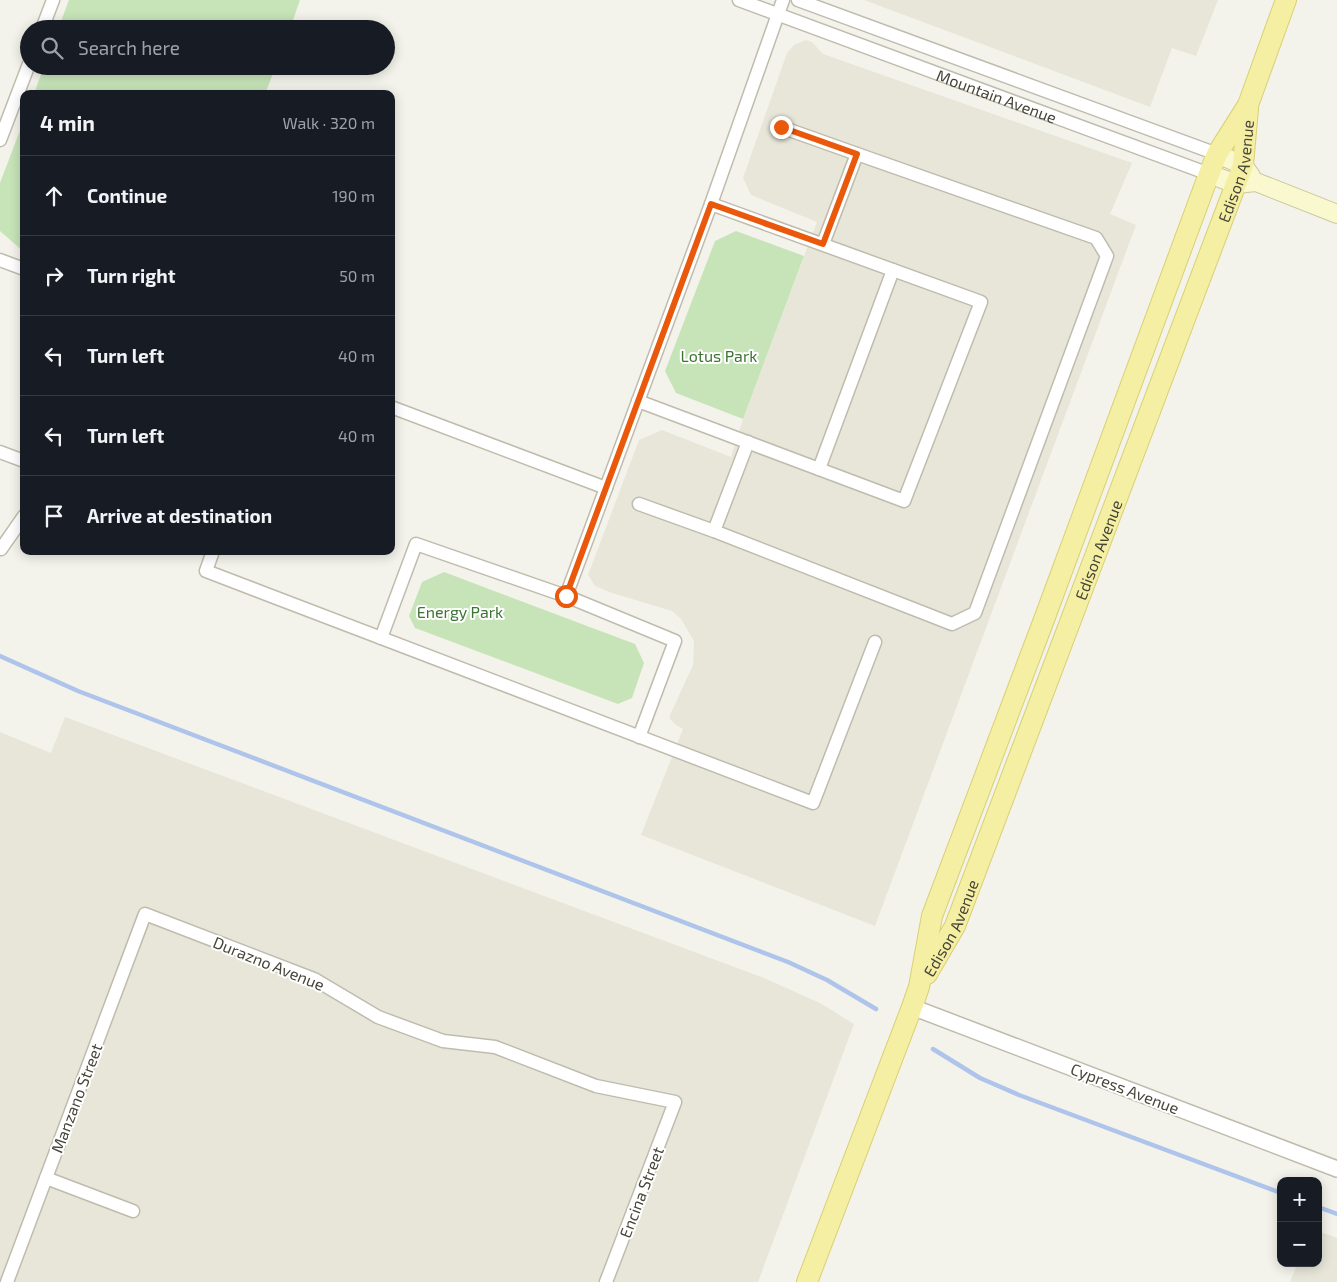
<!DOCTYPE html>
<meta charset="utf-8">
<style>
body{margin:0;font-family:"Exo 2",sans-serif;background:#20242c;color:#f1f3f6}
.controls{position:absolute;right:15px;bottom:15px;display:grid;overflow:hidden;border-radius:10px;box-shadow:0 2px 12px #0003}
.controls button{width:45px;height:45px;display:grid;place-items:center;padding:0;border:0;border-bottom:1px solid #363941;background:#171b24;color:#f1f3f6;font:25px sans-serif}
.stop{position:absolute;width:15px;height:15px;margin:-11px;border:4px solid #ea580c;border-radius:50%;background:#fff}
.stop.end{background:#ea580c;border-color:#fff;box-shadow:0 1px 5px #0008}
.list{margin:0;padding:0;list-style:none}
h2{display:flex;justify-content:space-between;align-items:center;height:65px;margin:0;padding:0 20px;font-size:21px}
h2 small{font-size:16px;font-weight:400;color:#9ea1a6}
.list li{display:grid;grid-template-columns:32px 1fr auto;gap:15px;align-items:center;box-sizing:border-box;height:80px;padding:0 20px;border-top:1px solid #363941}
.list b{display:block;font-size:19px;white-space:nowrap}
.list em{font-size:16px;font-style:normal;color:#9ea1a6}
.icon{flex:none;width:28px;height:28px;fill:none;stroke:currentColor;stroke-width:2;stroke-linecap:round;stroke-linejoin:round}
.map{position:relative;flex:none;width:1337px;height:1282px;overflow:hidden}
.search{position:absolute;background:#171b24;box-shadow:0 2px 12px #0003;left:20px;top:20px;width:375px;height:55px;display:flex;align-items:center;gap:12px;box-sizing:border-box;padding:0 18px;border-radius:28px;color:#9ea1a6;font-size:19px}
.panel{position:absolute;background:#171b24;box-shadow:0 2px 12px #0003;left:20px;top:90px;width:375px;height:465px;border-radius:10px}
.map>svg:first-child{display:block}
.residential{fill:#e7e6d9}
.green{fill:#c7e4b8}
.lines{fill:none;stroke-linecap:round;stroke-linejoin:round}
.stream{stroke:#aec4ea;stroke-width:4.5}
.minor-casing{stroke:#bfbcae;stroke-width:15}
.tertiary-casing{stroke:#bfbcae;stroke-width:18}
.secondary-casing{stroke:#ccc99d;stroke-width:20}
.primary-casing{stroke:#d9d074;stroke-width:22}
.minor{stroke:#fff;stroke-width:12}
.tertiary{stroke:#fff;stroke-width:15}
.secondary{stroke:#faf8cf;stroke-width:18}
.primary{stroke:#f5efa3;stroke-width:20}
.route{stroke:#ea580c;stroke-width:6}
.labels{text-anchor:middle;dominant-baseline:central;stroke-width:4;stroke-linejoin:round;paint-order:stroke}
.street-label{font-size:16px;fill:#474539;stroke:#fff}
.park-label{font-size:16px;fill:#3d7432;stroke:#fff}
</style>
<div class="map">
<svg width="1337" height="1282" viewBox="0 0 1337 1282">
<rect width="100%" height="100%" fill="#f4f3eb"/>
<!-- residential -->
<g class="residential">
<path d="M864,0h354l-22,56 -24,-8 -22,59z"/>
<path d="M806,40l6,2 11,12 309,109 -22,51 26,11 -261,701 -234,-91 42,-106 -7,-4 -6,-6v-4l23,-50 1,-24 -13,-22 -9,-8 -60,-18 -17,-7 -7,-11 51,-135 23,-10 69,27 12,-38 74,-197 -66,-27 -8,-17 44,-125 7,-8z"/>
<path d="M65,717l699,261 56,25 34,21 -96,258h-758v-550l51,21z"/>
<path d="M1318,1231l19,7v44h-47l8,-19h20z"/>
</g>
<!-- green -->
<g class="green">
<path d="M69,0h231l-10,29h-232z"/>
<path d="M44,66h232l-11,28h-231z"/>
<path d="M24,120v132l-24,-21v-48z"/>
<path d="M736,231l68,25 -61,163 -67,-26 -11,-22 50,-130z"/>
<path d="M444,572l191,72 9,19 -12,35 -14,6 -203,-76 -6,-12 13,-34z"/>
</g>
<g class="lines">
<!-- stream -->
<g class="stream">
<path d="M0,656l78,35 710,271 39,18 49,29"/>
<path d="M933,1049l47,29 39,17 262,98"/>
<path d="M1318,1207l19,7"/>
</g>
<defs>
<g id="minor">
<path id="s1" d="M739,0l470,174"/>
<path d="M798,0l419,154"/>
<path d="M42,29l11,-29"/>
<path d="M781,127l76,27"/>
<path d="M0,140l29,-76"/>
<path d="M0,260l24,9"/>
<path d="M638,401l266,100 77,-199 -270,-98"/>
<path d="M391,407l215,81"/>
<path d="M748,442l-34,89 238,93 23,-11 132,-357 -11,-18 -239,-84 -34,90"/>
<path d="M0,452l24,9"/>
<path d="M819,469l74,-199"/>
<path d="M639,504l75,27"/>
<path d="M1,549l23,-33"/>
<path d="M213,551l-7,20 607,232 62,-161"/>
<path d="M566,596l145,-392 72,-204"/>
<path d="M381,638l35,-94 150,52 109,45 -36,96"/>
<path d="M46,1178l87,33"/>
<path d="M7,1282l138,-368 169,65 64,38 65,24 52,6 101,39 79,16 -69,180"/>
</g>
<path id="tertiary" d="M912,1007l425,162"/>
<g id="secondary">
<path d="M1217,154l26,11 8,11"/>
<path d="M1209,174l27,10 20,-2 81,32"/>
</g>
<g id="primary">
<path id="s2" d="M927,974l28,-48 281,-742 7,-19 5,-56"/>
<path d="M807,1282l105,-275 7,-20 13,-71 113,-299 164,-443 8,-20 31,-49 38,-105"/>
</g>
</defs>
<!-- minor casing -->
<use href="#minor" class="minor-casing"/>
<!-- tertiary casing -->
<use href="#tertiary" class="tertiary-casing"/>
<!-- secondary casing -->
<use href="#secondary" class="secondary-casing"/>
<!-- primary casing -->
<use href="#primary" class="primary-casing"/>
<!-- minor -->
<use href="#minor" class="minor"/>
<!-- tertiary -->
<use href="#tertiary" class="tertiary"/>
<!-- secondary -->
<use href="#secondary" class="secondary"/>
<!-- primary -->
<use href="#primary" class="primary"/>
</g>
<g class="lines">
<!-- route -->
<path class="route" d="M566,596l145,-392 112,40 34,-90 -76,-27"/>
</g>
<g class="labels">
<!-- street labels -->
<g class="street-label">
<text stroke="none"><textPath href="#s1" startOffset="275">Mountain Avenue</textPath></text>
<text stroke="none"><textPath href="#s2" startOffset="862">Edison Avenue</textPath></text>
<text stroke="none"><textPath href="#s2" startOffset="458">Edison Avenue</textPath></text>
<text stroke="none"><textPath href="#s2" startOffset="52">Edison Avenue</textPath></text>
<text transform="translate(269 963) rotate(22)">Durazno Avenue</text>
<text transform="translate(1125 1088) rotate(21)">Cypress Avenue</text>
<text transform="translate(76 1098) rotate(-69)">Manzano Street</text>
<text transform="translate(641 1192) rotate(-69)">Encina Street</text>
</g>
<!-- park labels -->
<g class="park-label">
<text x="719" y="355">Lotus Park</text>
<text x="460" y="611">Energy Park</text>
</g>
</g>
</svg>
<div class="controls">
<button>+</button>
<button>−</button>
</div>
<div class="stop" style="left:566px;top:596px"></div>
<div class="stop end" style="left:781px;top:127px"></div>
<div class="search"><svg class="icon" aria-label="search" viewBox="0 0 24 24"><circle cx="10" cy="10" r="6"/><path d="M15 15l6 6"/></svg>Search here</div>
<section class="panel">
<h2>4 min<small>Walk · 320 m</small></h2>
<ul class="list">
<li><svg class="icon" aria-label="ahead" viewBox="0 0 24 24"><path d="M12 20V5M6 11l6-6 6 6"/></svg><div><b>Continue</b></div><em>190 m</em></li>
<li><svg class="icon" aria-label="right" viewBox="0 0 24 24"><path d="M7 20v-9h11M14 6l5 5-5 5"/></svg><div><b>Turn right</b></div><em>50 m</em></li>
<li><svg class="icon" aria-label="left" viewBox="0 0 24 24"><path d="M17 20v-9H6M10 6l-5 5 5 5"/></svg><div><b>Turn left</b></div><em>40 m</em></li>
<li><svg class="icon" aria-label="left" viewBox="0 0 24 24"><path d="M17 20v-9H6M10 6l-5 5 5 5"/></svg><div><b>Turn left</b></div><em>40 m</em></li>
<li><svg class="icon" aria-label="arrive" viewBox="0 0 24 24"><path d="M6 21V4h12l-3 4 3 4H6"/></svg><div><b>Arrive at destination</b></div></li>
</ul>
</section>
</div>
